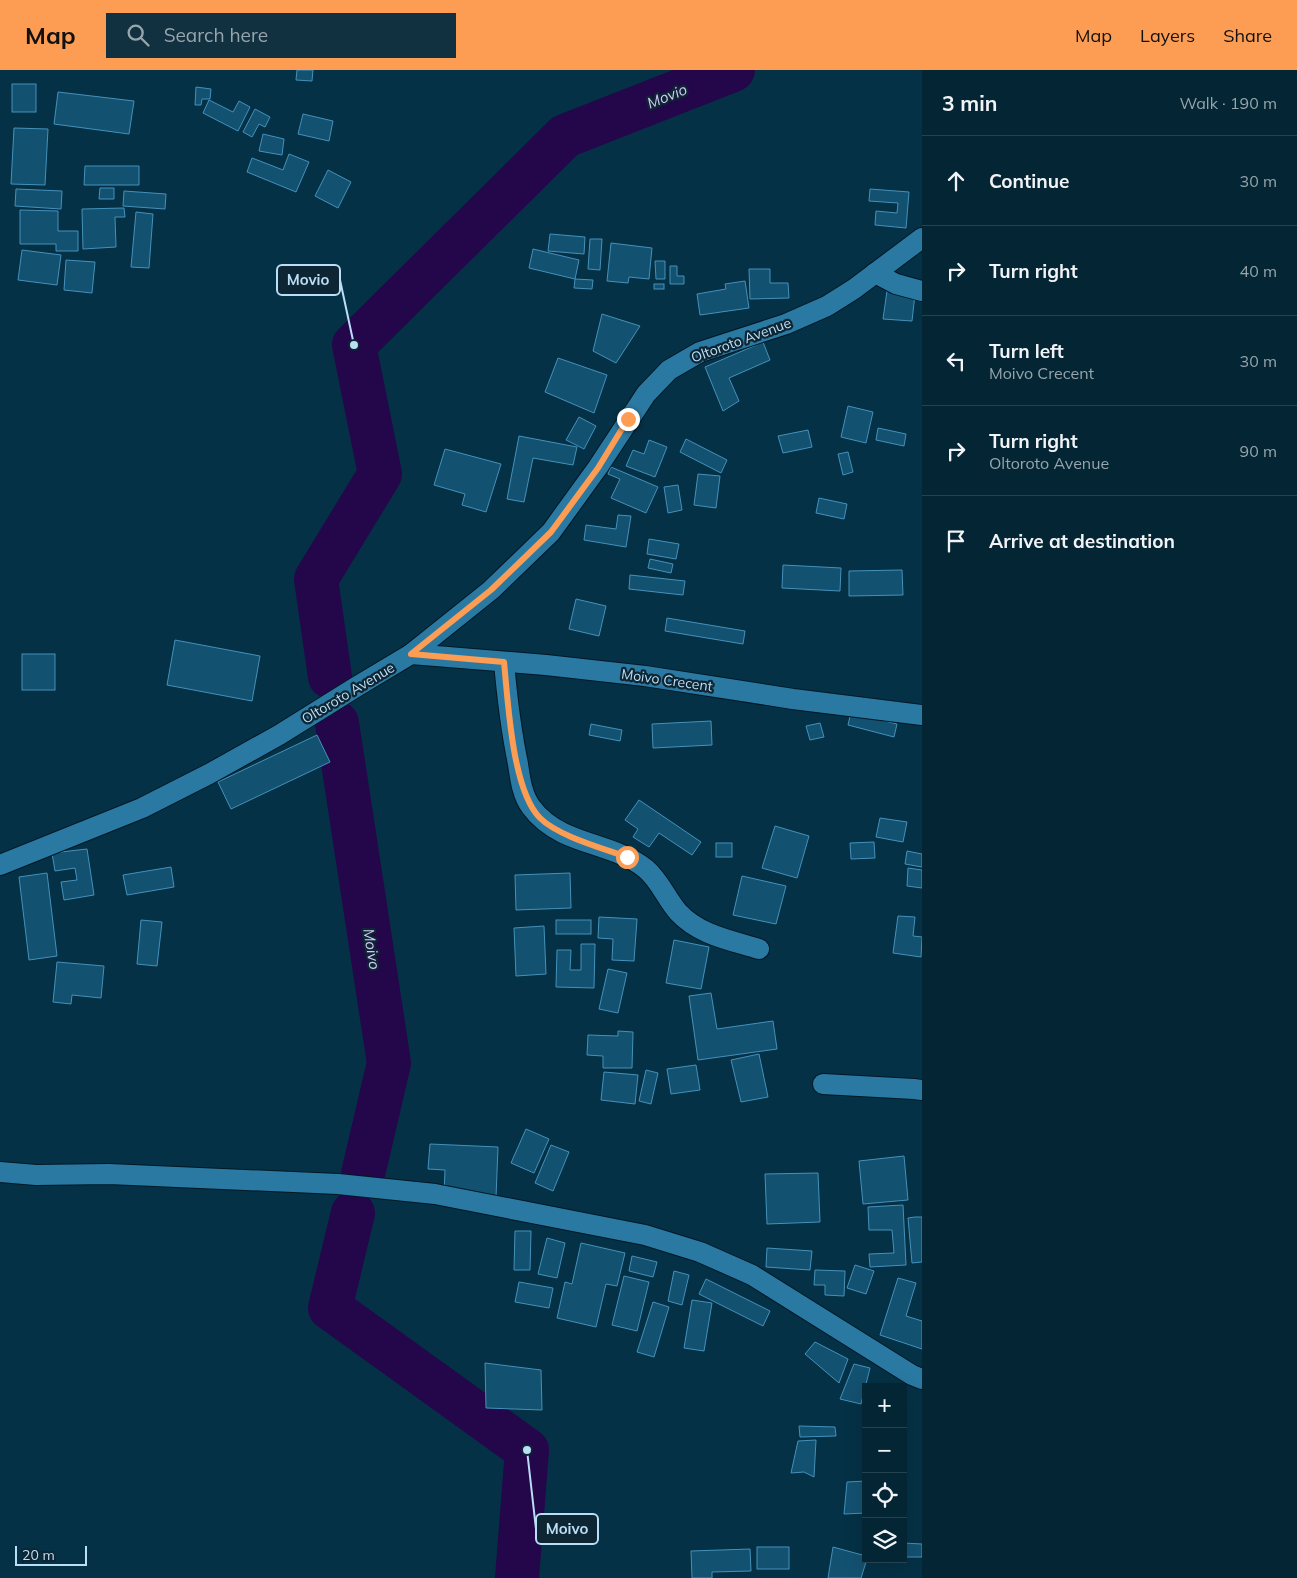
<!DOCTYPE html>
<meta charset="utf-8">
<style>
body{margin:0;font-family:Mulish,sans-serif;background:#123140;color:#f1f3f6}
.controls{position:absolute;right:15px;bottom:15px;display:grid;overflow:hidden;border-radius:0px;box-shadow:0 5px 20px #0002}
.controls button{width:45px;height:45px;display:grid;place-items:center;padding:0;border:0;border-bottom:1px solid #25424f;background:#042534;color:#f1f3f6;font:25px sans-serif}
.scale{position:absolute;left:15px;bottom:12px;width:72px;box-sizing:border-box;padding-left:5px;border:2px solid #badef5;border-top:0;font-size:14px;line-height:18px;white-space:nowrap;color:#badef5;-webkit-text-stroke:4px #0e2634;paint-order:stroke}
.stop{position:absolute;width:15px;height:15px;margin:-11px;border:4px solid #fd9d54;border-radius:50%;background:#fff}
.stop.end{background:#fd9d54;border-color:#fff;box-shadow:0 1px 5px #0008}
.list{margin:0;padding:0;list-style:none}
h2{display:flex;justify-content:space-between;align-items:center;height:65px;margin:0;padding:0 20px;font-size:21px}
h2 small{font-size:16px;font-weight:400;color:#97a5ac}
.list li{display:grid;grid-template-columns:32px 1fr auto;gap:15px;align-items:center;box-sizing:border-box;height:90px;padding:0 20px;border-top:1px solid #25424f}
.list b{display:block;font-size:19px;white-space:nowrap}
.list p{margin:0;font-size:16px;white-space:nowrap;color:#97a5ac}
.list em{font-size:16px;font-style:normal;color:#97a5ac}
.icon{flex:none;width:28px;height:28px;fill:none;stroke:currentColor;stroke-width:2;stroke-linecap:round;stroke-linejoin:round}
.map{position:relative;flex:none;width:922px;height:1508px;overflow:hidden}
header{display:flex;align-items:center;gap:30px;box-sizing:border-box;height:70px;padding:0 25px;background:#fd9d54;color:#111}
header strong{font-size:24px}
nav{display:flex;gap:28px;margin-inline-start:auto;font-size:18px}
.search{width:350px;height:45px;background:#123140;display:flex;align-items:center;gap:12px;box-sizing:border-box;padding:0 18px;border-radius:0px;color:#97a5ac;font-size:19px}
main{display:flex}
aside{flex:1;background:#042534}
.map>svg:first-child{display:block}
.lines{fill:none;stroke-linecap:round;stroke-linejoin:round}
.river{stroke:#24064b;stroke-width:44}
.building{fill:#135170;stroke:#4491bb}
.street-casing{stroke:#011825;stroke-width:22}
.street{stroke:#2a79a2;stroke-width:20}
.route{stroke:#fd9d54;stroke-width:6}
.labels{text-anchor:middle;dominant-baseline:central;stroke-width:4.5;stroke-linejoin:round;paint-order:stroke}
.street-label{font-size:14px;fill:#badef5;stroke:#0e2634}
.water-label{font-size:15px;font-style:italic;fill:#d4c8fa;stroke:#0e2634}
.leader{fill:none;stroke:#badef5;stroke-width:2}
.callout-dot{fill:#badef5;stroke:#0e2634;stroke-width:2}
.callout{fill:#0e2634;stroke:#badef5;stroke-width:2}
.callout-label{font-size:15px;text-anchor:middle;font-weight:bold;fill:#badef5}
</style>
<header>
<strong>Map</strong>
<div class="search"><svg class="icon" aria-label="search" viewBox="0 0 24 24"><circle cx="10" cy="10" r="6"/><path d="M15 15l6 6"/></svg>Search here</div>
<nav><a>Map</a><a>Layers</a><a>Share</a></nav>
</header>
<main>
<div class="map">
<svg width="922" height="1508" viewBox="0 0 922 1508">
<rect width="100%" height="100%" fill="#053146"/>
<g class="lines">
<!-- river -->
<g class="river">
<path d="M330,607l-14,-98 64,-105 -26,-129 211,-209 168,-66"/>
<path d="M337,653l52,340 -26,111"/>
<path d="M353,1143l-23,95 197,142 -10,128"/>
</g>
</g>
<!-- building -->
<g class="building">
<path d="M297,0h16l-1,11 -16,-1z"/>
<rect x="12" y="14" width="24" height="28"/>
<path d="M196,17l15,2 -1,10h-8l-1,6h-6z"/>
<path d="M58,22l76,9 -5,33 -75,-10z"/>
<path d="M209,30l24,12 6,-11 11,6 -12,24 -35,-18z"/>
<path d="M255,39l15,8 -5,10 -6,-3 -7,13 -9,-5z"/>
<path d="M303,44l30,7 -4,20 -31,-7z"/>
<path d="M14,58l34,1 -3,56 -34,-1z"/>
<path d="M263,64l21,5 -2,16 -23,-4z"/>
<path d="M289,84l20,8 -13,30 -49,-20 5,-14 31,12z"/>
<path d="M85,96h54v19h-55z"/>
<path d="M328,100l23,12 -13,26 -23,-12z"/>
<path d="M100,118h14v11h-15z"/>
<path d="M16,119l46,2 -1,18 -46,-3z"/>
<path d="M870,119l39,3 -3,36 -31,-3 1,-14 21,2 1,-10 -29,-2z"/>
<path d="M124,121l42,3 -1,15 -42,-3z"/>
<path d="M124,138l1,9h-10l1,30 -33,2 -1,-40z"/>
<path d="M20,140l38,1v20h20v20h-22v-7h-36z"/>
<path d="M136,142l17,2 -4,54 -18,-1z"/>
<path d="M550,164l35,3 -1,17 -36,-3z"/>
<path d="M590,169h12l-2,31 -12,-1z"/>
<path d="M611,173l41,5 -3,31 -20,-2 -1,6 -21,-2z"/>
<path d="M533,179l46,11 -4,19 -46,-11z"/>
<path d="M22,180l39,5 -4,30 -39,-5z"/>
<path d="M66,190l29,2 -3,31 -28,-3z"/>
<path d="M655,191h10v18h-9z"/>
<path d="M670,196h7v10h7v8h-14z"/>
<path d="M749,199h21v14h18l1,15 -39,1z"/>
<path d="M575,209l18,1 -1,9 -18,-1z"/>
<path d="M745,211l4,27 -49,7 -3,-21 29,-5 -1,-5z"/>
<rect x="654" y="214" width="10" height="5"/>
<path d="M887,221l28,3 -3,27 -29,-2z"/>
<path d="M602,244l38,12 -24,37 -23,-12z"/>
<path d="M763,272l7,18 -41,18 10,23 -16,10 -18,-44z"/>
<path d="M558,288l49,17 -13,38 -49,-21z"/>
<path d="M848,336l25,6 -7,31 -25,-6z"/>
<path d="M579,347l17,9 -12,23 -18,-9z"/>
<path d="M878,358l28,6 -2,12 -28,-6z"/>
<path d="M808,360l4,17 -29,6 -5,-17z"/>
<path d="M519,366l58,11 -4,18 -40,-7 -9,44 -17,-3z"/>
<path d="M686,369l41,21 -6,13 -41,-21z"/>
<path d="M649,370l18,7 -12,30 -29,-11 7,-16 11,4z"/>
<path d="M445,379l56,15 -15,48 -24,-7 3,-11 -31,-9z"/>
<path d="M848,382l5,20 -10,3 -5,-21z"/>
<path d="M611,397l47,20 -12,26 -35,-15 9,-19 -12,-5z"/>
<path d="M698,404l22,2 -4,32 -22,-3z"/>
<path d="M678,415l4,25 -14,3 -4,-26z"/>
<path d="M819,428l28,6 -3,15 -28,-6z"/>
<path d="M618,445l13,1 -5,31 -42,-7 2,-15 30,4z"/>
<path d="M649,469l30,5 -3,15 -29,-5z"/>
<path d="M650,489l23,5 -2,9 -23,-5z"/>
<path d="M783,495l58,3 -1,23 -58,-3z"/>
<path d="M902,500l1,25 -54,1v-25z"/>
<path d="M630,505l55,6 -2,14 -54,-6z"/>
<path d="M576,529l30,7 -7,30 -30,-7z"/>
<path d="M667,548l78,13 -2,13 -78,-13z"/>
<path d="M175,570l85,16 -8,45 -85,-16z"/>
<rect x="22" y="584" width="33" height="36"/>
<path d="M851,642l46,12 -3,13 -46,-12z"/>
<path d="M711,651l1,24 -59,3 -1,-24z"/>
<path d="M820,653l4,14 -14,3 -4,-14z"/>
<path d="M591,654l31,6 -2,11 -31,-6z"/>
<path d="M317,665l13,27 -99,47 -13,-27z"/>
<path d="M639,730l62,42 -9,13 -33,-22 -10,14 -16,-10 5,-8 -13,-9z"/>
<path d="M880,748l27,4 -4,20 -27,-5z"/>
<path d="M775,756l34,10 -12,42 -35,-10z"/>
<path d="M874,772l1,16 -24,1 -1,-16z"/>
<rect x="716" y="773" width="16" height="14"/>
<path d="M87,779l7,46 -30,5 -3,-18 16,-2 -2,-12 -20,3 -3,-18z"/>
<path d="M907,781l15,3v13l-17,-3z"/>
<path d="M171,797l3,20 -47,8 -4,-20z"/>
<path d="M908,798l14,2v18l-15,-2z"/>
<path d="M47,803l10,83 -28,4 -10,-83z"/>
<path d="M570,803l1,35 -55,2 -1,-35z"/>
<path d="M742,806l44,10 -10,38 -43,-9z"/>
<path d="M898,846l17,1 -2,19 9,1 -1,20 -28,-4z"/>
<path d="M599,847l38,2 -3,42 -22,-1 1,-21 -15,-1z"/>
<path d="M141,850l21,2 -5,44 -20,-2z"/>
<rect x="556" y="850" width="35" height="14"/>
<path d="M544,856l2,48 -30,2 -2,-48z"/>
<path d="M674,870l35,7 -8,42 -35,-6z"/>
<path d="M581,874h14l-1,44 -38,-1 1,-37h14l-1,20h11z"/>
<path d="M57,892l47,4 -3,32 -29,-3 -1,9 -18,-2z"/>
<path d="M608,899l19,4 -9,40 -19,-4z"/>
<path d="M711,923l6,36 56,-8 4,28 -79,11 -9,-64z"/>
<path d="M618,961l15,1 -1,36h-29v-12l-16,-1 1,-20 30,1z"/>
<path d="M759,984l9,43 -27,5 -10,-42z"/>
<path d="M696,995l4,25 -29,4 -4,-25z"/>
<path d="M646,1000l12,3 -7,31 -12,-3z"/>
<path d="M604,1002l34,3 -3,29 -34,-4z"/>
<path d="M526,1059l23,10 -15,34 -23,-10z"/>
<path d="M430,1074l68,3 -2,50 -52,-3 1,-24 -17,-1z"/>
<path d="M551,1075l18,7 -16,39 -18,-8z"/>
<path d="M904,1086l4,44 -45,4 -4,-43z"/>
<path d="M818,1103l2,49 -53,2 -2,-50z"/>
<path d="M903,1135l3,60 -36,2 -1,-13 25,-1 -2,-23h-23l-1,-23z"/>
<path d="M915,1147h7v45l-10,1 -4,-45z"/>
<path d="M515,1161h16l-1,39h-16z"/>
<path d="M547,1168l18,5 -8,35 -19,-4z"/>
<path d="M581,1173l44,10 -8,33 -11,-2 -10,43 -39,-9 8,-36 7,2z"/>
<path d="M767,1178l45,3 -2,19 -44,-3z"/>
<path d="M632,1186l25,6 -4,15 -24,-6z"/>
<path d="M855,1195l19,6 -8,23 -19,-6z"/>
<path d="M815,1200l30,1 -1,25 -19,-1v-10h-11z"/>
<path d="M674,1201l15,4 -7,30 -14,-4z"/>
<path d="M624,1206l25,6 -12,49 -25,-6z"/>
<path d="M898,1208l18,5 -10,33 16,5v28l-42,-14z"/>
<path d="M706,1209l64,32 -7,15 -64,-32z"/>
<path d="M519,1212l34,6 -4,20 -34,-6z"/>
<path d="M692,1230l20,3 -8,48 -20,-3z"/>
<path d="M653,1232l16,5 -15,50 -17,-5z"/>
<path d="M815,1272l33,17 -9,24 -34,-29z"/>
<path d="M485,1293l56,7 1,40 -56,-2z"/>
<path d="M854,1294l16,4 -9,36 -21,-5z"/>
<path d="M799,1356l36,1 1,9 -36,1z"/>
<path d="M816,1370l-2,37 -10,-5 -13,1 7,-32z"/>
<path d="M866,1411v32l-22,1 3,-32z"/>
<path d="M903,1473l19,1v13h-19z"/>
<rect x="757" y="1477" width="32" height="22"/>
<path d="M833,1477l33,9 1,3 -6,19h-33z"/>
<path d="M750,1479l1,22 -39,1v6h-20l-1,-27z"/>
</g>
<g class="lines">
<defs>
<g id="street">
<path d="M875,203l21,11 26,7"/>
<path d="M411,584l135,11 99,11 148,23 129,16"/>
<path d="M504,592c3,35 7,68 14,102 2,14 4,31 13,43 8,11 20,20 32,26 27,13 60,17 83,36 14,12 20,29 32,43 21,23 52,28 81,37"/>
<path d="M0,795l142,-57 67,-34 70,-39 77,-48 55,-33 80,-64 60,-58 47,-65 48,-73 23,-24 31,-18 86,-28 41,-18 27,-17 68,-51"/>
<path d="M823,1014l91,5 8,1"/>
<path d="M0,1102l36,3 73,-1 229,10 97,10 210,41 55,17 52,23 160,100 10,4"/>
</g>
</defs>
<!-- street casing -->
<use href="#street" class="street-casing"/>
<!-- street -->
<use href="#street" class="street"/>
</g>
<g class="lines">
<!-- route -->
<path class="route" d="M627,787c-25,-9 -69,-21 -87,-39 -28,-28 -32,-117 -36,-156l-93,-8 80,-64 60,-58 47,-64 30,-49"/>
</g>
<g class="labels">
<!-- street labels -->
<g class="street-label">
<text transform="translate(741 270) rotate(-20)">Oltoroto Avenue</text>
<text transform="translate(667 610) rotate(8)">Moivo Crecent</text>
<text transform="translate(348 623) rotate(-31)">Oltoroto Avenue</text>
</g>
<!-- water labels -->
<g class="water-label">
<text transform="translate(667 26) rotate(-22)">Movio</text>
<text transform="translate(372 879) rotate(81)">Moivo</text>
</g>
</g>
<!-- callouts -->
<path class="leader" d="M354 275L340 210M527 1380L536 1459"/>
<g class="callout-dot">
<circle cx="354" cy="275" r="5"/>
<circle cx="527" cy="1380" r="5"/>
</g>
<g class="callout">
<rect x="277" y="195" width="63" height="30" rx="5"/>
<rect x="536" y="1444" width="62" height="30" rx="5"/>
</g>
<g class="callout-label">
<text x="308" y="215">Movio</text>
<text x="567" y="1464">Moivo</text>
</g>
</svg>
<div class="controls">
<button>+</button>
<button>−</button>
<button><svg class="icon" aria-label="locate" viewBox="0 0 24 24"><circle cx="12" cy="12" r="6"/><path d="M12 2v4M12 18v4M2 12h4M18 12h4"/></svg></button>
<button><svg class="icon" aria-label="layers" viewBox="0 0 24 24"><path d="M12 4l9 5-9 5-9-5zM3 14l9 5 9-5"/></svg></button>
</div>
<div class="scale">20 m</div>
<div class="stop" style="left:627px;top:787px"></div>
<div class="stop end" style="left:628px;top:349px"></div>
</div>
<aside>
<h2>3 min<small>Walk · 190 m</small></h2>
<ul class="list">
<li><svg class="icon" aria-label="ahead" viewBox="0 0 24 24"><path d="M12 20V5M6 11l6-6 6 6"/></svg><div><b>Continue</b></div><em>30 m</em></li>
<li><svg class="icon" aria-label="right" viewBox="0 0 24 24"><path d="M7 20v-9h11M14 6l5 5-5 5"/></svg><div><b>Turn right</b></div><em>40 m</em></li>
<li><svg class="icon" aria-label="left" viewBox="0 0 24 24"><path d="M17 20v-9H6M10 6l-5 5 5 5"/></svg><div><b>Turn left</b><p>Moivo Crecent</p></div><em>30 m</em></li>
<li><svg class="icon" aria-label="right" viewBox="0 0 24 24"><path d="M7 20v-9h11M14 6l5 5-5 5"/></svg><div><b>Turn right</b><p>Oltoroto Avenue</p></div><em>90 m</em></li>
<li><svg class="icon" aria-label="arrive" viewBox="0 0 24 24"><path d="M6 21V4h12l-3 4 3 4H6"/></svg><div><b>Arrive at destination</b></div></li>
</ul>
</aside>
</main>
